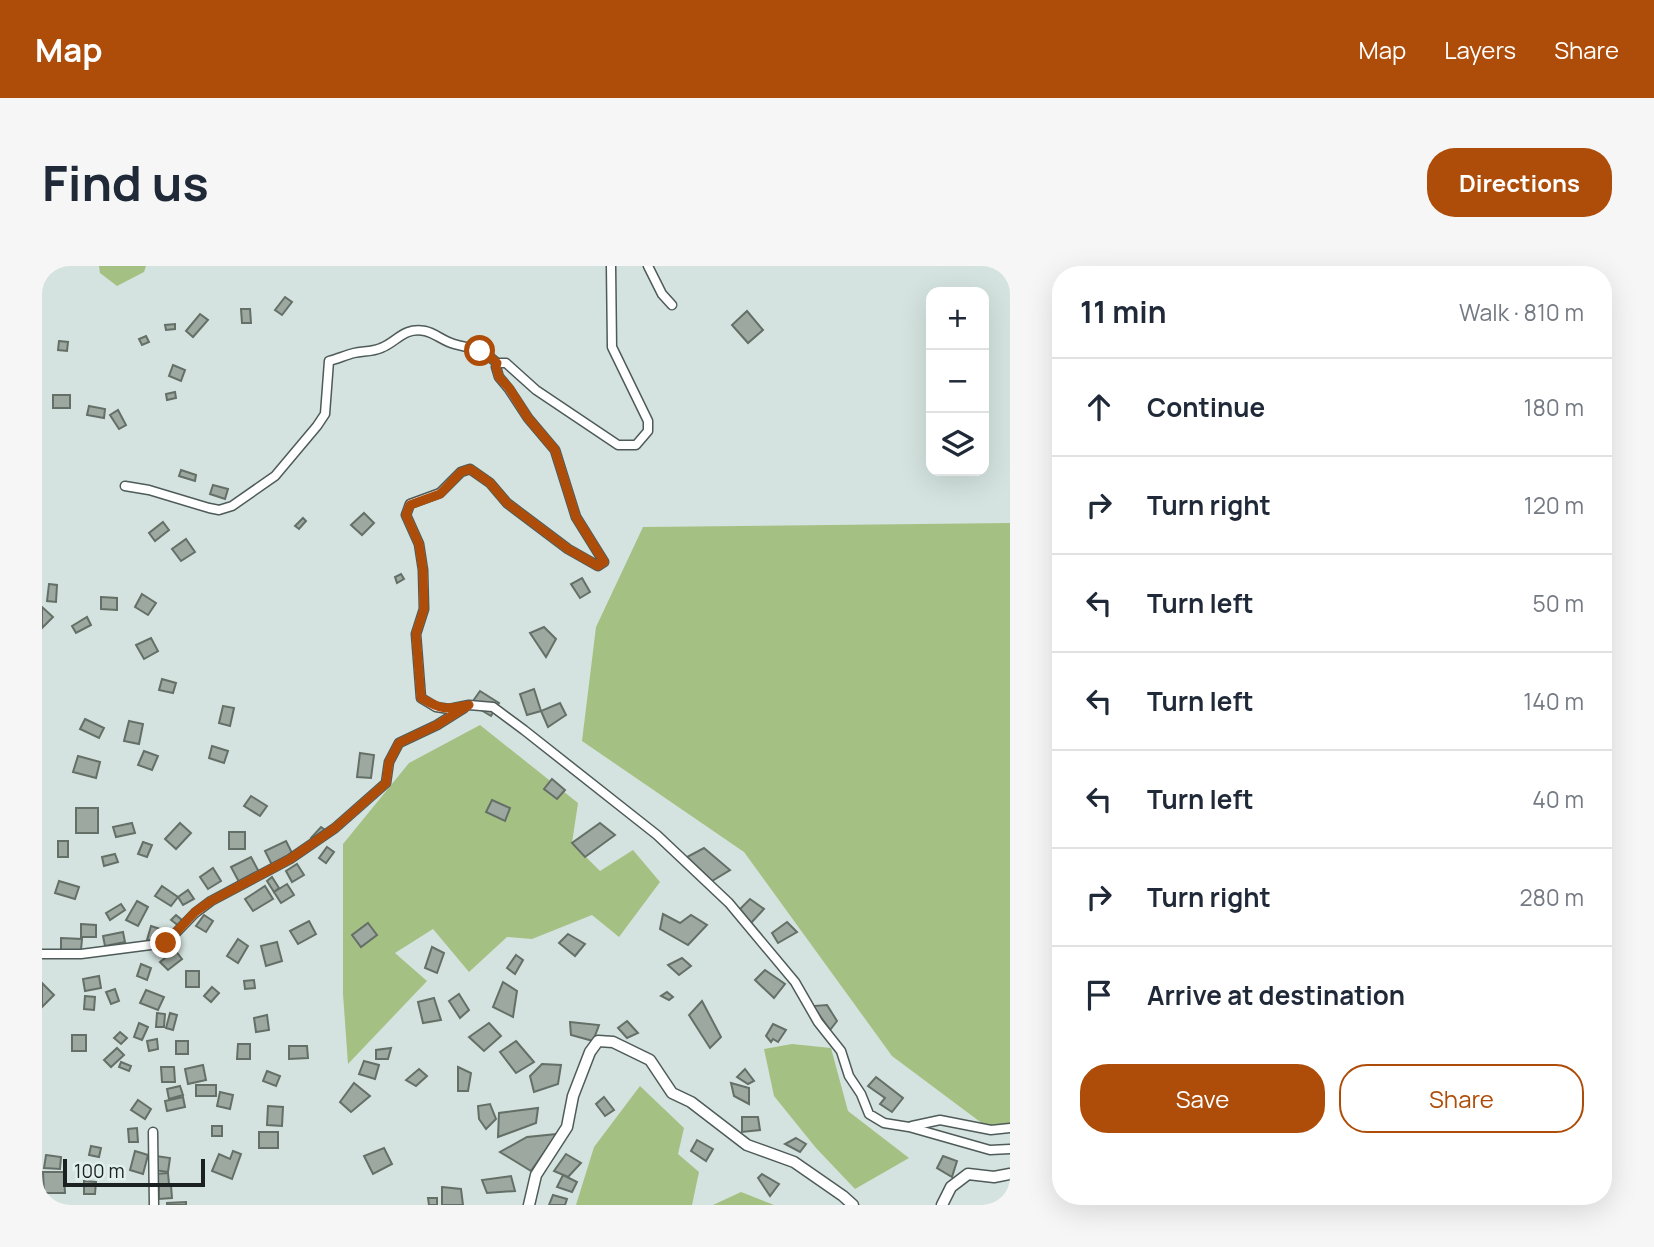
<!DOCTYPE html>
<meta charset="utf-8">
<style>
body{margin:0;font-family:Manrope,sans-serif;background:#f6f6f7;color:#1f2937}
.controls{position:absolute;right:21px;top:21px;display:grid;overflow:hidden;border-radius:14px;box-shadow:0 7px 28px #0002}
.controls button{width:63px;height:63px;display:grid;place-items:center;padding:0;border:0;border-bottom:2px solid #e0e1e3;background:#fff;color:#1f2937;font:35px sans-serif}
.scale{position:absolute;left:21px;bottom:18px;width:142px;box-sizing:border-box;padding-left:7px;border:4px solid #1b2120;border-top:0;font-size:19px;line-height:24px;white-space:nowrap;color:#1b2120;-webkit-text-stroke:5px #e1f0ed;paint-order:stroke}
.stop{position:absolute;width:21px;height:21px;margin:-16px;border:5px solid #ae4d09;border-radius:50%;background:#fff}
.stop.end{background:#ae4d09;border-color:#fff;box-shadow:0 2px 7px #0008}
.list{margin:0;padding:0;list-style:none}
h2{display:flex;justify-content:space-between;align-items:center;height:91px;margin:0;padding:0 28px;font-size:30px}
h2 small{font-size:23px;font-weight:400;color:#747a83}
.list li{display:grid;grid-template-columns:46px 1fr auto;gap:21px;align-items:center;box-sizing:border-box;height:98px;padding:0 28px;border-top:2px solid #e0e1e3}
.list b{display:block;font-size:26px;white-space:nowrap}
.list em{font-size:23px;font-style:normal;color:#747a83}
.actions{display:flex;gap:14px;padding:21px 28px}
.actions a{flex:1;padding:16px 0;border:2px solid #ae4d09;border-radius:28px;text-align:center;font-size:24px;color:#ae4d09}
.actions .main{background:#ae4d09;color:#fff}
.icon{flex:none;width:38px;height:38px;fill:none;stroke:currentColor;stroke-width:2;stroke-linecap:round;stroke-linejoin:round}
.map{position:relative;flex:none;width:968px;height:939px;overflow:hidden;border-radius:28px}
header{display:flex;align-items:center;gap:42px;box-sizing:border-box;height:98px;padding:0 35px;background:#ae4d09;color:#fff}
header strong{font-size:33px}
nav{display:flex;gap:38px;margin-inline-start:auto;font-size:24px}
.intro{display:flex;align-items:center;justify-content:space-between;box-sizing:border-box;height:168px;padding:0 42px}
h1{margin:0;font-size:49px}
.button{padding:18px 32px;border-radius:28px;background:#ae4d09;color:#fff;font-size:24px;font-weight:700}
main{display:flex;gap:42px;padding:0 42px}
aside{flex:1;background:#fff;border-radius:28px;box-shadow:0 7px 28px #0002}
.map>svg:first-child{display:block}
.green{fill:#a5c083}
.building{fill:#9da8a0;stroke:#646f67;stroke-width:2}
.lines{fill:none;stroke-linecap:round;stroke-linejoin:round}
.minor-casing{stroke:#4e5b58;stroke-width:11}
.tertiary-casing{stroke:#4e5b58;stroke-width:13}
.minor{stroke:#fff;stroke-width:8}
.tertiary{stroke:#fff;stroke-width:10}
.route{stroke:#ae4d09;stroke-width:9}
</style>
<header>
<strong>Map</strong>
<nav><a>Map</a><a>Layers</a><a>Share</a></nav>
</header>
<div class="intro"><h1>Find us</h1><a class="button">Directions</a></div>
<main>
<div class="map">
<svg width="968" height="939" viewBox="0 0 968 939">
<rect width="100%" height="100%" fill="#d4e3df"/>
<!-- green -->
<g class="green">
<path d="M57,0h47l-2,6 -27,14 -17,-13z"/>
<path d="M968,257v601l-19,6 -99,-74 -148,-204 -162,-111 14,-114 47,-100z"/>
<path d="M438,459l98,78 -6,40 28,28 33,-21 27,32 -41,55 -27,-22 -60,24 -25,-2 -38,35 -36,-43 -38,24 32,28 -79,83 -5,-70v-150l66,-81z"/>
<path d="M750,778l39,4 17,63 61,47 -54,31 -39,-41 -42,-52 -10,-47z"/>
<path d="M598,820l44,42 -6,26 21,18 -7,33h-116l18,-58z"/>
<path d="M699,926l33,13h-61z"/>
</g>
<!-- building -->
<g class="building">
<path d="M243,31l7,5 -10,13 -7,-5z"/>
<path d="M199,43h9l1,14h-9z"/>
<path d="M705,45l16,19 -15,13 -16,-18z"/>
<path d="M158,48l8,6 -15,17 -7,-6z"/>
<path d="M133,58v5l-9,1 -1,-5z"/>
<path d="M104,70l3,6 -7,3 -3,-6z"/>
<path d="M17,75l9,1 -1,9 -9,-1z"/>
<path d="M131,99l12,5 -4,11 -12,-5z"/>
<path d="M133,126l1,6 -9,2 -1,-6z"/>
<rect x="11" y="129" width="17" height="13"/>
<path d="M47,140l16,3 -1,9 -17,-3z"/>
<path d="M76,144l8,15 -7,4 -9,-14z"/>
<path d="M139,204l15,5 -1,6 -16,-5z"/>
<path d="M171,219l15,4 -3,10 -15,-5z"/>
<path d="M322,247l10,10 -12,12 -11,-10z"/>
<path d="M261,252l3,3 -7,8 -4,-3z"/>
<path d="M121,256l6,8 -14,11 -6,-8z"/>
<path d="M144,273l9,13 -14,9 -9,-12z"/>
<path d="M359,308l3,5 -7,4 -2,-6z"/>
<path d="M540,312l8,14 -10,6 -9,-14z"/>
<path d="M7,318l8,1 -1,17 -9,-1z"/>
<path d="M100,328l14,9 -8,12 -13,-8z"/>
<path d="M59,331l16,1v12l-16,-1z"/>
<path d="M0,341l11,10 -11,11z"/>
<path d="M45,351l4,8 -15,8 -4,-7z"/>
<path d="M502,361l12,12 -10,18 -16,-24z"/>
<path d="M109,372l7,13 -14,8 -8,-14z"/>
<path d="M120,413l14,4 -3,10 -14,-3z"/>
<path d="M492,423l7,22 -14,4 -7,-21z"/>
<path d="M438,425l19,12 -8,13 -20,-12z"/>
<path d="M518,437l6,12 -18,12 -7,-16z"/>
<path d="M181,440l11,2 -4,18 -11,-3z"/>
<path d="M43,453l19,9 -5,10 -19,-9z"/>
<path d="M87,455l14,3 -4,20 -15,-3z"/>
<path d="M170,480l16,5 -4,12 -15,-5z"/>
<path d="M102,485l14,5 -6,14 -14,-5z"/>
<path d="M318,487l14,2 -3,23 -14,-1z"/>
<path d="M36,490l22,6 -4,16 -23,-6z"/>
<path d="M510,513l13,11 -8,9 -13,-10z"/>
<path d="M209,530l16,10 -7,10 -16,-10z"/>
<path d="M450,534l18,8 -5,13 -19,-9z"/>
<rect x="34" y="542" width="22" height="25"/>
<path d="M90,557l3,10 -19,4 -3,-10z"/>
<path d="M138,557l11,10 -15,16 -11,-10z"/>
<path d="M558,557l15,12 -30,22 -13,-14z"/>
<path d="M279,561l4,3 -10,12 -4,-4z"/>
<rect x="187" y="566" width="16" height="17"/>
<rect x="16" y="575" width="10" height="16"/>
<path d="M244,575l8,16 -21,10 -8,-16z"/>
<path d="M101,576l9,3 -5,12 -9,-3z"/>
<path d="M285,581l7,5 -8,11 -7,-5z"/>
<path d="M662,582l26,22 -18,11 -25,-24z"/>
<path d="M73,588l3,8 -14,4 -2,-9z"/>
<path d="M209,591l8,15 -20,10 -8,-15z"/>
<path d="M255,598l7,11 -12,7 -6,-11z"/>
<path d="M171,602l8,13 -13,8 -8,-12z"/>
<path d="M230,611l7,11 -5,4 -7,-11z"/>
<path d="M17,615l20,6 -4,12 -20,-6z"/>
<path d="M245,618l7,11 -13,8 -7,-11z"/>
<path d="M120,620l16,11 -7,9 -16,-10z"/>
<path d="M223,620l8,13 -20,12 -8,-12z"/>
<path d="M146,624l6,9 -11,6 -5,-8z"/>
<path d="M708,633l14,10 -13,14 -11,-14z"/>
<path d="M95,635l11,6 -10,19 -12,-6z"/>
<path d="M79,638l4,6 -15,10 -4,-7z"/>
<path d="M621,648l17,9 11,-8 16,10 -19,20 -28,-16z"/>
<path d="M134,649l7,6 -4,5 -8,-6z"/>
<path d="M162,649l9,6 -7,11 -10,-6z"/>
<path d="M267,655l7,13 -18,10 -8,-13z"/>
<path d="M745,656l10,10 -19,11 -6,-10z"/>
<path d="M326,657l9,12 -16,12 -9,-12z"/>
<path d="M39,658l15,1v12h-15z"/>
<path d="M109,660l15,5 -4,13 -15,-4z"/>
<path d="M81,666l2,10 -20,4 -2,-10z"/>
<path d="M526,668l17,10 -10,12 -16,-13z"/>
<path d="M19,672l21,1 -1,11h-20z"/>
<path d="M196,673l10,7 -10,17 -11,-7z"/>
<path d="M235,676l5,19 -16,5 -5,-20z"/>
<path d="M390,681l12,6 -7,20 -12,-5z"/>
<path d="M133,684l7,9 -14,11 -8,-8z"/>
<path d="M474,689l7,5 -8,14 -8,-6z"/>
<path d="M640,692l9,8 -12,9 -11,-10z"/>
<path d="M99,698l10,4 -4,12 -10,-4z"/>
<path d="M723,704l20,14 -11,14 -19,-18z"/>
<rect x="144" y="705" width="13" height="16"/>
<path d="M57,710l2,12 -16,3 -2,-12z"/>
<path d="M212,714l1,8 -10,1 -1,-8z"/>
<path d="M461,716l14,9 -4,26 -20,-10z"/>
<path d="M0,717l12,12 -12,12z"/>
<path d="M170,721l7,6 -8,9 -7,-6z"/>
<path d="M73,723l4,12 -8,3 -5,-12z"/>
<path d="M104,724l18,7 -6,13 -18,-7z"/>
<path d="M625,726l6,5 -4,3 -8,-4z"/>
<path d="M417,728l10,16 -9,8 -11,-17z"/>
<path d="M43,730l10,1 -1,13 -10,-1z"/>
<path d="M392,732l7,22 -18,3 -5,-21z"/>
<path d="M660,735l19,36 -11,11 -21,-33z"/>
<path d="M785,739l10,16 -7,9 -17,-24z"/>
<path d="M115,747l8,1 -1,13h-8z"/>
<path d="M128,747l7,2 -4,15 -7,-2z"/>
<path d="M225,749l2,15 -13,2 -2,-14z"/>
<path d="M585,755l11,12 -11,5 -9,-10z"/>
<path d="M528,756l29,3 -6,16 -22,-6z"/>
<path d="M97,757l9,4 -6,13 -8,-3z"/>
<path d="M447,757l12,13 -17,15 -15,-14z"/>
<path d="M731,758l13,6 -8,12 -5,-3 -2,3 -5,-6z"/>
<path d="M78,766l7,6 -6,6 -7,-6z"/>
<rect x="30" y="769" width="14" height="16"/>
<path d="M115,773l1,10 -9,2 -2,-10z"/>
<rect x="134" y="775" width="12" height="13"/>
<path d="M474,775l18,21 -18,11 -16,-21z"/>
<path d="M196,778h12v15h-13z"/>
<path d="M247,780h18l1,12 -19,1z"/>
<path d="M75,782l7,7 -13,12 -7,-7z"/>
<path d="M349,782l-3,11h-12v-9z"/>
<path d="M322,795l15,4 -4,14 -16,-5z"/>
<path d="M79,796l10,4 -2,5 -10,-4z"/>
<path d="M500,798l19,1 -3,19 -24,8 -4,-16z"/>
<path d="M161,799l3,15 -18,4 -3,-15z"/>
<path d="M119,801h13l1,15h-13z"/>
<path d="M416,801l13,6 -3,18h-10z"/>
<path d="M377,803l8,7 -11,10 -10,-6z"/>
<path d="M703,803l9,12 -6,3 -11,-7z"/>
<path d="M225,805l13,5 -4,10 -13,-5z"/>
<path d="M834,811l27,21 -11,14 -12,-8 5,-6 -17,-12z"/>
<path d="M312,817l16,13 -19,16 -11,-10z"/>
<path d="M689,817l18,5v16l-15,-8z"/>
<rect x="154" y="819" width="20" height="11"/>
<path d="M138,820l3,9 -14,4 -2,-10z"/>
<path d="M178,826l13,3 -3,14 -13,-3z"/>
<path d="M141,831l2,10 -18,4 -2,-10z"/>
<path d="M562,831l10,13 -9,6 -9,-12z"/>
<path d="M96,834l13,9 -6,10 -14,-9z"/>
<path d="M448,838l6,15 -10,10 -7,-10 -1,-13z"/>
<path d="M226,840l15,1 -1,19 -15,-1z"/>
<path d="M496,842l-2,15 -38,14 1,-24z"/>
<path d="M700,851h16l2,13 -18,2z"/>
<rect x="170" y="860" width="10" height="10"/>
<path d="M95,862l1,14h-9l-1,-13z"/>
<rect x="217" y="866" width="19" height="16"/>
<path d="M515,868l-26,37 -31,-19 27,-15z"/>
<path d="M754,872l10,6 -6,8 -15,-8z"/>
<path d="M655,874l16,9 -7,12 -15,-10z"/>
<path d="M49,880l10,2 -2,9 -10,-2z"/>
<path d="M342,882l8,16 -19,10 -9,-18z"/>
<path d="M93,885l13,4 -5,19 -13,-4z"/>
<path d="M191,885l8,3 -9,25 -20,-8 7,-17 11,5z"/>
<path d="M524,888l15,9 -13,14 -14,-6z"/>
<path d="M4,889l15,2 -1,12 -16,-1z"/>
<path d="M114,890l14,2 -2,14 -14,-2z"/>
<path d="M901,890l14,5 -5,16 -15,-9z"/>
<path d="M1,906h21l1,21h-21z"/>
<path d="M126,907l1,11h-14l-1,-10z"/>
<path d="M720,908l17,10 -9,12 -12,-18z"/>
<path d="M521,909l14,7 -5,10 -15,-5z"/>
<path d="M469,910l4,15 -28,2 -5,-13z"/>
<path d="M42,915l12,1 -1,12h-11z"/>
<path d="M129,919l1,13 -13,1v-13z"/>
<path d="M400,921l19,2 2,16h-21z"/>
<path d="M511,929l14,4 -2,6h-16z"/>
<path d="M386,932h9v7h-8z"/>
<path d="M144,936v3h-19v-2z"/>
</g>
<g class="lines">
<defs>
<g id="minor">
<path d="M569,0l1,81 36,74v10l-12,14h-18l-82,-55 -30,-27h-9l-1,4 3,10 10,12 19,29 27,32 21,67 28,45 -6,4 -30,-17 -61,-46 -17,-20 -20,-14 -9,3 -21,21 -30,11 -4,11 13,29 4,26 1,39 -8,25 5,64 15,9 13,2 20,-4 24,2 31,23 133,105 72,68 66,79 23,40 23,29 8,25 12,18 8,20 15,9 25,4 81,23 20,-1"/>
<path d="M606,0l14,28 10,11"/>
<path d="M83,220l24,4 60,18 10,2 13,-4 43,-30 42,-50 8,-12 4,-53c8,-2 17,-6 25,-8 9,-2 18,-1 27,-5 16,-6 22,-21 44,-17 10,2 18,10 29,13 21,6 25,3 43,19"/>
<path d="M0,688h39l85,-11 29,-30 16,-12 79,-42 45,-31 51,-45 3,-21 10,-19 38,-18 27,-17"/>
<path d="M870,860l28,-6 51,10 19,-2"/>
<path d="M111,866l1,73"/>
</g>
<g id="tertiary">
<path d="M487,939l7,-30 31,-48 6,-31 17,-44 8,-11 15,1 37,18 22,33 19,9 56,43 47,17 49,34 10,9"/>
<path d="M900,939l9,-18 17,-13 26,3 16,-3"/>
</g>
</defs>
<!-- minor casing -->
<use href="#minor" class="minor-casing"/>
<!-- tertiary casing -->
<use href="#tertiary" class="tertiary-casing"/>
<!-- minor -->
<use href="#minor" class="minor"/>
<!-- tertiary -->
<use href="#tertiary" class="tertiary"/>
</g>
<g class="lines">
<!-- route -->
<path class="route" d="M124,677l29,-31 16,-11 79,-42 45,-31 51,-45 3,-21 10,-19 38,-18 32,-20c-23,5 -27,5 -48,-7l-5,-64 8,-25 -1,-39 -4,-26 -13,-29 4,-10 30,-11 21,-22 9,-3 20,14 17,20 61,46 30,17 6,-4 -28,-45 -21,-67 -27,-32 -19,-30 -10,-11 -3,-10 1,-4 -10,-9 -7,-3"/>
</g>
</svg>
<div class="controls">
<button>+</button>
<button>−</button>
<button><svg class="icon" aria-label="layers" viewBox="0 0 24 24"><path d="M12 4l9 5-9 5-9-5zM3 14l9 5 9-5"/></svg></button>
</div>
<div class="scale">100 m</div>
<div class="stop" style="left:438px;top:85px"></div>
<div class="stop end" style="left:124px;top:677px"></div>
</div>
<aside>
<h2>11 min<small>Walk · 810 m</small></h2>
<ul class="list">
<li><svg class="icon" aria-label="ahead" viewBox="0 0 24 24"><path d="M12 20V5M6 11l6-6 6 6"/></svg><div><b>Continue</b></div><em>180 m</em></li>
<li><svg class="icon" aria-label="right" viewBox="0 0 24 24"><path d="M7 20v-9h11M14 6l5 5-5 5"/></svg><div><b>Turn right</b></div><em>120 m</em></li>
<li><svg class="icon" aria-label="left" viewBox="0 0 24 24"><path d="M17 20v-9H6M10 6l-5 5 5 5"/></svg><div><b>Turn left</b></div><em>50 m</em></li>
<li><svg class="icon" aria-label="left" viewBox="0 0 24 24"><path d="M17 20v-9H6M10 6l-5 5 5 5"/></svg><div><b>Turn left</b></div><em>140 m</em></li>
<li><svg class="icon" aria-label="left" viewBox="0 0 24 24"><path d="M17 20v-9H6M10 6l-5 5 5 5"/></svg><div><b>Turn left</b></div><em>40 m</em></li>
<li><svg class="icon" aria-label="right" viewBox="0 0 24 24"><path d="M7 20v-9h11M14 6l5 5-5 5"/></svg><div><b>Turn right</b></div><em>280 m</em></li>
<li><svg class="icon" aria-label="arrive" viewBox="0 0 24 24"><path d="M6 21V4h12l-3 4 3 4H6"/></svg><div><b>Arrive at destination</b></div></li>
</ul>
<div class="actions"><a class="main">Save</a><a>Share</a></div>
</aside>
</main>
